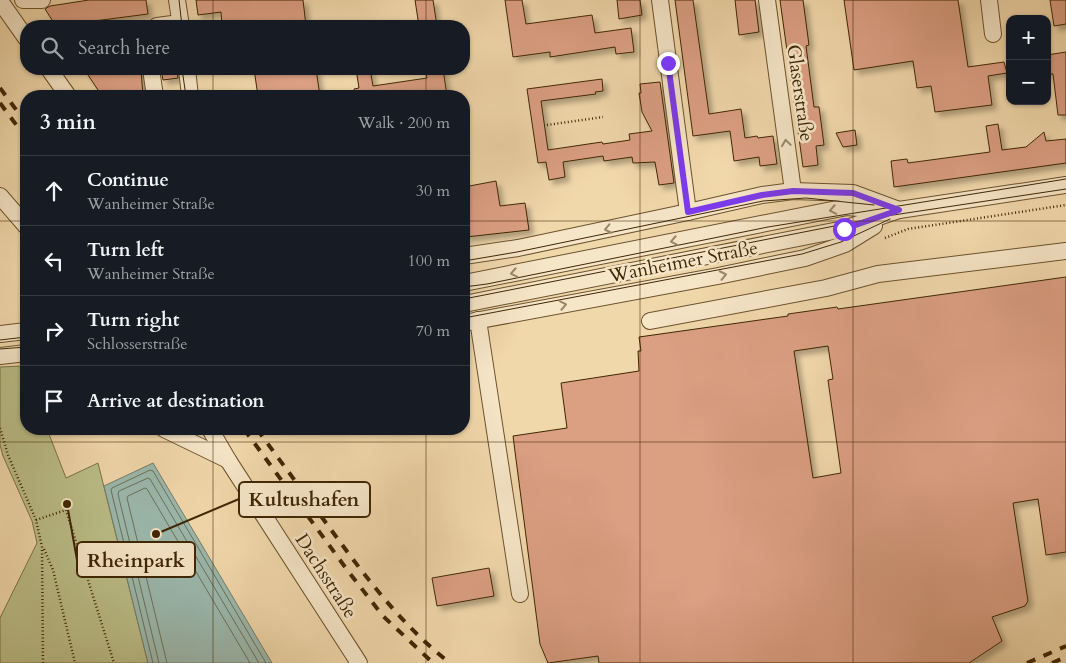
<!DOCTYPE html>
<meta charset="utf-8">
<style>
body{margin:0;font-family:Cardo,serif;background:#242831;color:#f1f3f6}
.controls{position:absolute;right:15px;top:15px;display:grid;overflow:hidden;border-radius:10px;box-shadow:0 1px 4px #0004}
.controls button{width:45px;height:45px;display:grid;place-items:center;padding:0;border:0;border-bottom:1px solid #363941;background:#171b24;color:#f1f3f6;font:25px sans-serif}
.stop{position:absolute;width:15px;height:15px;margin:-11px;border:4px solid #7c3aed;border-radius:50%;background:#fff}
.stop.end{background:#7c3aed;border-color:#fff;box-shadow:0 1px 5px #0008}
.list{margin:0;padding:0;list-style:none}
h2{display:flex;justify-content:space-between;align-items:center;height:65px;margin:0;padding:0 20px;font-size:21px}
h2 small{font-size:16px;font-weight:400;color:#9ea1a6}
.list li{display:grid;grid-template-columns:32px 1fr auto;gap:15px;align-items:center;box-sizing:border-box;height:70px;padding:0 20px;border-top:1px solid #363941}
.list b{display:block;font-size:19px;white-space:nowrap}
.list p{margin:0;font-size:16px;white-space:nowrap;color:#9ea1a6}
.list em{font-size:16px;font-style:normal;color:#9ea1a6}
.icon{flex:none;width:28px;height:28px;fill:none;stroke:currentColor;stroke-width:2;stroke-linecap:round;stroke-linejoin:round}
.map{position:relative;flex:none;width:1066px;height:663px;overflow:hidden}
.search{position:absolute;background:#171b24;box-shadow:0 1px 4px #0004;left:20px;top:20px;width:450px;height:55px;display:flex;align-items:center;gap:12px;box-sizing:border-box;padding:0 18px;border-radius:20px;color:#9ea1a6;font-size:19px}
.panel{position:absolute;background:#171b24;box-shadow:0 1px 4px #0004;left:20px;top:90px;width:450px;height:345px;border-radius:20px}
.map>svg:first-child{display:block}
.green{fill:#bbbe88;stroke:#7d7246}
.water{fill:#9bb9ae;stroke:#767e6a}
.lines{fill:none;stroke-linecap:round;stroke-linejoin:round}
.shore{stroke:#6d7059;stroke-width:1}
.building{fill:#db9f82;stroke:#3f2604;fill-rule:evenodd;filter:url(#shadow)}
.minor-casing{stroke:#6c522e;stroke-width:18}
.path{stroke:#3f2604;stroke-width:2.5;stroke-dasharray:1 2.5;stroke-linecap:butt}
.minor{stroke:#f6e6c8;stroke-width:16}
.tram{stroke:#3f2604;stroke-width:1}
.rail{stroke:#3f2604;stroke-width:4;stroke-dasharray:9 9;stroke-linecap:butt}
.oneway{stroke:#9a8666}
.route{stroke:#7c3aed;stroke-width:6}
.grid{fill:none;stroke:#3f2604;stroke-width:1;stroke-opacity:0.55}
.labels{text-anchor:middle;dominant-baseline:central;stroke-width:5;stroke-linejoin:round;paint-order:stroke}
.street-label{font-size:19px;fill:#3f2604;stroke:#f6e6c8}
.leader{fill:none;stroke:#3f2604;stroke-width:2}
.callout-dot{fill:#3f2604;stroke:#f6e6c8;stroke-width:2}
.callout{fill:#f6e6c8;stroke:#3f2604;stroke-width:2}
.callout-label{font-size:20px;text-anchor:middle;font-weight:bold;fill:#3f2604}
</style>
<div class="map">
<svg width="1066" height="663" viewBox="0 0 1066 663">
<defs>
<filter id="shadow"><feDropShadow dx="4.5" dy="4.5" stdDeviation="2.5" flood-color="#0004"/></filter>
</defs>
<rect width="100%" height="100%" fill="#f1d8ab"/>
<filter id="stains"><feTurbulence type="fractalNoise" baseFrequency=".004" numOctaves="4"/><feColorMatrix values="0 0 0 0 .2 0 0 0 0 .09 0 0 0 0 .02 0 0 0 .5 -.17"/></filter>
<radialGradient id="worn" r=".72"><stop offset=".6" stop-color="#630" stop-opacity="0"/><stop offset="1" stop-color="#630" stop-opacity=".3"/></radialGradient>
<!-- green -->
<path class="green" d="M23,366l3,8v55h21l19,49 32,-15 50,200h-148v-45l37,-75 -5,-22 -29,-65 -3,-11v-78z"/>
<!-- water -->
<path class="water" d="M153,463l119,200h-124l-44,-177z"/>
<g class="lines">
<!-- shore -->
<g class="shore">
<path d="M153,663l-42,-173 1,-2 38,-18 3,1 113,192"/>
<path d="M159,663l-41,-169 1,-3 29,-13 2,1 109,184"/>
<path d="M167,663l-40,-165 1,-2 17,-8 2,1 103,174"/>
</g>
</g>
<!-- building -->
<g class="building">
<path d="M89,0h57l2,14 -92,12 -11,-17 5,-3z"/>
<path d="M196,0h107l3,26h-84l-1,-14 -23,3z"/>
<path d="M415,0h18l4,26h-18z"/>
<path d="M505,0h17l4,24 66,-9 3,18 36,-5 3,24 -18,2 -1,-7 -65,10v-5l-37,5z"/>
<path d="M617,0h23l2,15 -23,4z"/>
<path d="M675,0h18l16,114 32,-5 4,29 12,-2 1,2 15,-2 4,28 -17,2 -1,-9 -25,4 -4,-30 -37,5z"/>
<path d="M735,0h20l4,32 -20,3z"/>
<path d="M780,0h23l6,45 -3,1 8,61h5l5,38 -8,1 2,19 -15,2z"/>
<path d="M844,0h114l10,67 36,-5 3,11 -19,3 4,29 -57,7 -4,-26 -14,2 -4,-27 -59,9z"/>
<path d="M1050,0h16v24l-12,2z"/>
<path d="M1066,52v63h-8l-5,-41h-6v-19z"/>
<path d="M84,69h57l2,27h-41z"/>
<path d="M161,69h16l1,9 -15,2z"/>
<path d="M254,69h62l4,27h-62z"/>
<path d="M356,69h14l3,17 54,-8 -2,-9h18l4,27h-92l-1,-7 5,-1z"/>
<path d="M602,79l1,12 -8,1 1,2 -55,7 7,49 47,-7 7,-1 1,2 27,-4 -1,-6 23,-3 -10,-19 -3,-19h2l-1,-9 20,-2 14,101 -15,2 -4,-23 -22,1 -1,-6 -28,4 -1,-5 -40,6 2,15 -16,3 -3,-18 -8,1 -11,-74z"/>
<path d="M998,124l4,26 24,-3 18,-15 2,9 20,-2v24l-172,24 -3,-26 16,-2 1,4 82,-11 -4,-26z"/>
<path d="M855,130l2,15 -14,2 -7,-14z"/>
<path d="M496,181l4,25 25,-3 4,27 -63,7 -2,-17v-33z"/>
<path d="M1066,277v275l-20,3 -8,-56 -25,4 15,98 -3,5 -33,11 10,24 -33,22h-370l-1,-7 -50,7 -8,-19 -27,-208 54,-8 -6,-45 78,-12 -1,-20h3l-2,-14 149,-21v-2l49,-7 1,2zM828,346l5,33 -5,1 13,93 -28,5 -19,-127z"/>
<path d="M489,568l5,28 -57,10 -5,-28z"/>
</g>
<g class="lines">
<defs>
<g id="minor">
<path d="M23,0h19"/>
<path d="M177,0l4,26"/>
<path d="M660,0l28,212"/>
<path d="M767,0l26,191"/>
<path d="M989,0l4,34"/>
<path d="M0,1l26,37"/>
<path d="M157,26l23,-3"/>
<path d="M49,69l19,27"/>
<path d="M151,69l4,27"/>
<path d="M187,69l3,27"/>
<path d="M0,196l26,30"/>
<path d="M464,256l54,-8 170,-36 74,-17 31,-4 60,2 46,17"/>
<path d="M464,283l383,-76 35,3"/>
<path d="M464,304l380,-75 55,-19 167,-25"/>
<path d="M478,320l42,274"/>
<path d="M650,321l176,-33 52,-14 188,-23"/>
<path d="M464,323l254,-47 87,-18 40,-14 29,-18"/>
<path d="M0,334l26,-3"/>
<path d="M0,356l26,-3"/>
<path d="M164,429l64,31"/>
<path d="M210,429l18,31 131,203"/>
</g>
</defs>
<!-- minor casing -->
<use href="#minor" class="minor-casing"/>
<!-- path -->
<g class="path">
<path d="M547,125l56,-8"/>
<path d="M885,238l23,-9 158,-24"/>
<path d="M0,428l8,27 28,65 6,27 1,116"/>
<path d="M36,520l30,-10 48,153"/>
<path d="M44,549l9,21 22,93"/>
</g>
<!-- minor -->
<use href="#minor" class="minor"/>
<!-- tram -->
<g class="tram">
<path d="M179,0l3,26"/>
<path d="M182,69l4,27"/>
<path d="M464,261l53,-9 246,-51 43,-3 68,7"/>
<path d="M464,287l23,-3 281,-57 298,-48"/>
<path d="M464,299l416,-82 186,-28"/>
<path d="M464,318l338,-64 39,-12 49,-23"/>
<path d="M0,340l26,-3"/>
<path d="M0,349l26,-2"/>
</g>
<!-- rail -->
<g class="rail">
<path d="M0,88l26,35"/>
<path d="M0,103l26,35"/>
<path d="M244,429l104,142 35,45 50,47"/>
<path d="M257,429c24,33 48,65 72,98 36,49 72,98 121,136"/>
<path d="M1027,663l39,-17"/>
<path d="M1052,663l14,-6"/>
</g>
</g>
<!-- one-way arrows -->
<defs><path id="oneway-chevron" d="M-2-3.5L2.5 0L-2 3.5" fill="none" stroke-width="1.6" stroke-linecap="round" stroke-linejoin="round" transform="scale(1.25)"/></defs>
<g class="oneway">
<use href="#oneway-chevron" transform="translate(786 143) rotate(-98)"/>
<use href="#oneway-chevron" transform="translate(833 210) rotate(169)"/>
<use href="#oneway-chevron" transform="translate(608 229) rotate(168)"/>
<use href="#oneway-chevron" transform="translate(674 241) rotate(169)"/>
<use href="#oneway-chevron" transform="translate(514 273) rotate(169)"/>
<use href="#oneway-chevron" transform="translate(723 275) rotate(-12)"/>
<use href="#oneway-chevron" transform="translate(563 305) rotate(-11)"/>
</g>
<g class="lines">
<!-- route -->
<path class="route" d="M668,63l20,149 74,-17 31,-4 60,2 46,17 -55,19"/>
</g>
<!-- grid -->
<path class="grid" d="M213,0v26M426,0v26M640,0v663M853,0v663M213,69v27M426,69v27M0,221h26M464,221h602M213,429v234M426,429v234M0,442h1066"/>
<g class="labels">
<!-- street labels -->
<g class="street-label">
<text transform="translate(800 93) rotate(82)">Glaserstraße</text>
<text transform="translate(683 262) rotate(-11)">Wanheimer Straße</text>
<text transform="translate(326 576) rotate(57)">Dachsstraße</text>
</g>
</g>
<!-- callouts -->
<path class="leader" d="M156 534L239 499M67 504L77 560"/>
<g class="callout-dot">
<circle cx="156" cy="534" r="5"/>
<circle cx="67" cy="504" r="5"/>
</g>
<g class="callout">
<rect x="239" y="482" width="131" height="35" rx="5"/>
<rect x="77" y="542" width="118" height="35" rx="5"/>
</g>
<g class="callout-label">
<text x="304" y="506">Kultushafen</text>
<text x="136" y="567">Rheinpark</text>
</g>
<rect width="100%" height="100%" filter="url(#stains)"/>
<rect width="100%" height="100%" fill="url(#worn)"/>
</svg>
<div class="controls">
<button>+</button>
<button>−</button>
</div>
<div class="stop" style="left:844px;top:229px"></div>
<div class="stop end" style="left:668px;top:63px"></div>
<div class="search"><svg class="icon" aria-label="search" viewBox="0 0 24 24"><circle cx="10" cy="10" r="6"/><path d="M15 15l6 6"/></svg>Search here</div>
<section class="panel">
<h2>3 min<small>Walk · 200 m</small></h2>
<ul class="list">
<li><svg class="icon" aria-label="ahead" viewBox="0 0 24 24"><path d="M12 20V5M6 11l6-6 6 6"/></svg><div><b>Continue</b><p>Wanheimer Straße</p></div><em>30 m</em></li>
<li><svg class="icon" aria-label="left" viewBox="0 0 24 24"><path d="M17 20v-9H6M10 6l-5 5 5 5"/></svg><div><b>Turn left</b><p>Wanheimer Straße</p></div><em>100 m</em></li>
<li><svg class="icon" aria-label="right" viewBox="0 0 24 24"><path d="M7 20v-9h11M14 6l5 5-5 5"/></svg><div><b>Turn right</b><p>Schlosserstraße</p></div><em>70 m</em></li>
<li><svg class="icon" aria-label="arrive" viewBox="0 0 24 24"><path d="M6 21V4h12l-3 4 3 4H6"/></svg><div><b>Arrive at destination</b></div></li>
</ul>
</section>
</div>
